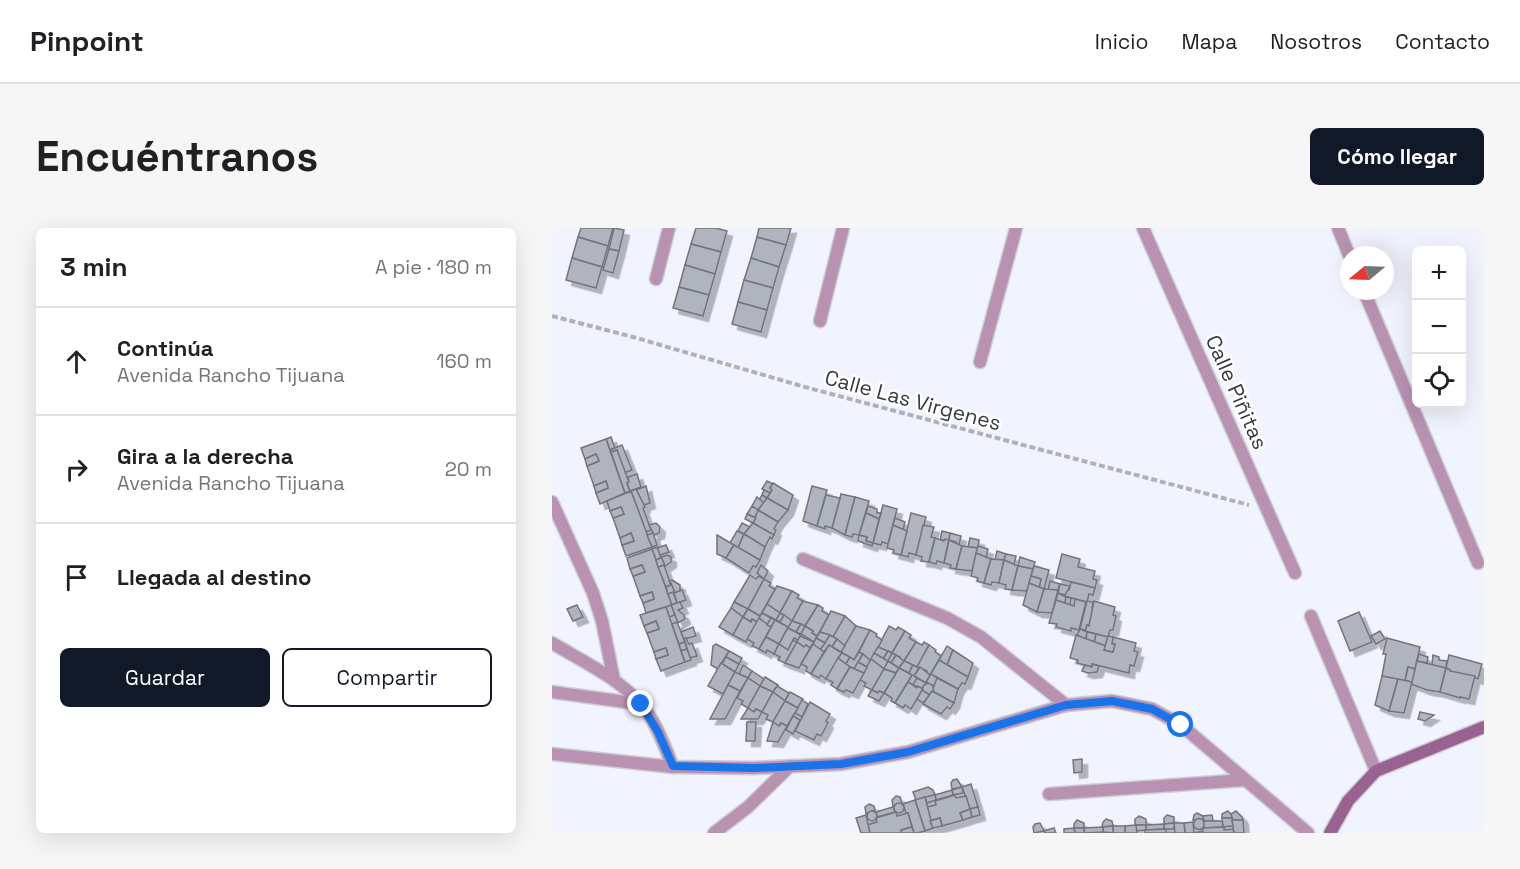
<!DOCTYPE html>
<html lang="es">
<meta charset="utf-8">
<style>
body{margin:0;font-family:"Space Grotesk",sans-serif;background:#f6f6f6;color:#202124}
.controls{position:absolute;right:18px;top:18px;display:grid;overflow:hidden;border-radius:9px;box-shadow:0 6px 24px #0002}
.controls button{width:54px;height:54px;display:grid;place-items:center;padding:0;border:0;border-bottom:2px solid #e0e0e0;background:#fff;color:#202124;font:30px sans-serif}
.compass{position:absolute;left:788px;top:18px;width:54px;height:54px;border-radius:50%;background:#fff;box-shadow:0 6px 24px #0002;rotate:251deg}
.stop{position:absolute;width:18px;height:18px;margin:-14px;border:4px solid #1a73e8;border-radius:50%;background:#fff}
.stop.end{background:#1a73e8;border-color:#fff;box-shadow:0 2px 6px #0008}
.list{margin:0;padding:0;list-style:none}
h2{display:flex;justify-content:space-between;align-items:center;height:78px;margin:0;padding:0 24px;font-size:26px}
h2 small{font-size:20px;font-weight:400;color:#757577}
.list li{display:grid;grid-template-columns:39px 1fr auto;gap:18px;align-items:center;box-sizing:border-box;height:108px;padding:0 24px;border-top:2px solid #e0e0e0}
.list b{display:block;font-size:22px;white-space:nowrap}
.list p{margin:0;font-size:20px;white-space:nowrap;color:#757577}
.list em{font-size:20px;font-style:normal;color:#757577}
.actions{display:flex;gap:12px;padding:18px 24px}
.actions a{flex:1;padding:14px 0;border:2px solid #111827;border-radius:9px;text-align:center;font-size:21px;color:#111827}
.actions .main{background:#111827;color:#fff}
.icon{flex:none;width:33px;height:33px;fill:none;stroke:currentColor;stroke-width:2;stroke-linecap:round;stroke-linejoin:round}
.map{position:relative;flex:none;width:932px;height:605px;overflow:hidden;border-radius:9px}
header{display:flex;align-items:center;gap:36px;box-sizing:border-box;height:84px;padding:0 30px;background:#fff;border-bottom:2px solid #e0e0e0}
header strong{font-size:28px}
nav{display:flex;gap:33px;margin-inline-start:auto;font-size:21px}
.intro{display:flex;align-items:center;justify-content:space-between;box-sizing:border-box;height:144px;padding:0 36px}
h1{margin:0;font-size:42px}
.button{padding:15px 27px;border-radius:9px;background:#111827;color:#fff;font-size:21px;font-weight:700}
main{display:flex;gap:36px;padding:0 36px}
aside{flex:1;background:#fff;border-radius:9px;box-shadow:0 6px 24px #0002}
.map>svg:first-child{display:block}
.building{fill:#b0b4bf;stroke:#70747e;stroke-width:1.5;filter:url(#shadow)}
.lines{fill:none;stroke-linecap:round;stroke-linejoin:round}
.street-casing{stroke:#cccfd8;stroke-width:15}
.secondary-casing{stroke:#cccfd8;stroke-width:15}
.path{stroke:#aeb1b9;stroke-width:4;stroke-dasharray:6 3;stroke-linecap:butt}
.street{stroke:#b992b2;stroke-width:12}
.secondary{stroke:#9a6291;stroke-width:12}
.route{stroke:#1a73e8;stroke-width:8}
.labels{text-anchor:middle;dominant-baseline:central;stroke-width:5;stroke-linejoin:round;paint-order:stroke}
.street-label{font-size:21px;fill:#37393e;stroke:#fff}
</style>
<header>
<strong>Pinpoint</strong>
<nav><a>Inicio</a><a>Mapa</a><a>Nosotros</a><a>Contacto</a></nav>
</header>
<div class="intro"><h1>Encuéntranos</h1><a class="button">Cómo llegar</a></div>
<main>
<aside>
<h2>3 min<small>A pie · 180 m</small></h2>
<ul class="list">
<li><svg class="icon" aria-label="ahead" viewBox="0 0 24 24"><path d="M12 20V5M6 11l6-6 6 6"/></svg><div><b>Continúa</b><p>Avenida Rancho Tijuana</p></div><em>160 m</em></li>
<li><svg class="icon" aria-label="right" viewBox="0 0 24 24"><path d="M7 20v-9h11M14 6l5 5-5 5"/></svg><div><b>Gira a la derecha</b><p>Avenida Rancho Tijuana</p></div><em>20 m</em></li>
<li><svg class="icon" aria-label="arrive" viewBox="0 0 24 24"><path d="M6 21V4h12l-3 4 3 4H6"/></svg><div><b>Llegada al destino</b></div></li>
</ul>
<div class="actions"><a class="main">Guardar</a><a>Compartir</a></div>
</aside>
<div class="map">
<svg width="932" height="605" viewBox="0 0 932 605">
<defs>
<filter id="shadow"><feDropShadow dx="5.5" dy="5.5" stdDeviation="0" flood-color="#0004"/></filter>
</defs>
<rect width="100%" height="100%" fill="#f1f4fe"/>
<!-- building -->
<g class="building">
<path d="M29,0h32l-5,18 -30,-9z"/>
<path d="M62,0l10,2 -5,21 -10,-2z"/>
<path d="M144,0h20l11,3 -6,21 -30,-8z"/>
<path d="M207,0h32l-5,17 -29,-8z"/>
<path d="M26,9l30,9 -6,21 -30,-9z"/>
<path d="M205,9l29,8 -7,22 -28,-9z"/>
<path d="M139,16l30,8 -6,22 -30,-9z"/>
<path d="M57,21l10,2 -6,22 -10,-3z"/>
<path d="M20,30l30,9 -6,21 -30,-8z"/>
<path d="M199,30l28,9 -6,21 -29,-8z"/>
<path d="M133,37l30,9 -6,21 -30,-8z"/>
<path d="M192,52l29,8 -6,22 -29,-8z"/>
<path d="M127,59l30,8 -6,21 -30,-8z"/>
<path d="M186,74l29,8 -6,22 -29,-8z"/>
<path d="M59,209l4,11 -5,2 -4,-11z"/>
<path d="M54,211l19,54 -25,11 -4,-11 12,-5 -2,-7 -12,5 -7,-20 12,-5 -3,-7 -11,5 -4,-11z"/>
<path d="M70,217l10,25 -8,3 -7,-23 -6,2 -1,-2z"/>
<path d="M65,222l12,32 -2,1 3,8 -5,2 -14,-41z"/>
<path d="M44,226l3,7 -12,5 -2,-7z"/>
<path d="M85,246l4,13 -11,4 -3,-8 2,-1 -1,-5z"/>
<path d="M54,253l2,7 -12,5 -2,-7z"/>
<path d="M215,253l6,3 -3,4 2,2 -2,3 -8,-4z"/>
<path d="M221,255l20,12 -5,15 -21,-12 5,-8 -2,-2z"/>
<path d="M94,258l4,17 -6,2 -8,-15z"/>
<path d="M260,258l15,4 -10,36 -14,-5z"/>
<path d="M84,261l9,18 -2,1 8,22 -5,2 -15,-41z"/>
<path d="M212,262l6,3 -3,5 -5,-3z"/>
<path d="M79,263l21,56 -26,9 -4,-11 12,-4 -3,-8 -11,5 -7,-20 11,-4 -3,-7 -11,4 -3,-10z"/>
<path d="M289,266l14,3 -10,38 -13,-7z"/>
<path d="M210,267l5,3 -3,5 -5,-3z"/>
<path d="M274,267l14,3 -8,30 -7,-2v3l-8,-3z"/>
<path d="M205,269l7,6 -6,7 -6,-4z"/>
<path d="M303,269l14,4 -10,34 -6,-1 -1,3 -7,-2z"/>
<path d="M215,270l21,12 -10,12 -20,-12z"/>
<path d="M331,277l14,4 -9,35 -6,-2 -1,3 -8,-2z"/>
<path d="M200,278l6,4 -2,8 -9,-4z"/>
<path d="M316,278l9,3v4h4l-2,6 -13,-6z"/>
<path d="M69,279l3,7 -11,4 -3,-7z"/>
<path d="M206,282l20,12 -4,7 2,1 -2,5 -21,-12z"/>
<path d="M314,285l13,6 -6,24 -7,-2 1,-4 -8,-2z"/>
<path d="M359,285l15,4 -10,38 -7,-2 -1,4 -7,-2z"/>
<path d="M195,286l9,4 -3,5 -8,-4z"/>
<path d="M343,290l10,4 -2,8 -10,-5z"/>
<path d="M104,295l4,4 -1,6 -5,2 -5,-10z"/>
<path d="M190,295l8,4 -6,7 -6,-3z"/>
<path d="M201,295l21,12 -2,4 -2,-2 -5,10 -21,-13z"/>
<path d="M341,297l14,6 -6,24 -8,-2 1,-3 -7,-2z"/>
<path d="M371,297l11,2 -3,10 4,1 -6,24 -8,-1 1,-4 -6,-2z"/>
<path d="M185,303l7,3 -6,14 -8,-5z"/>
<path d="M390,303l8,2 -1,7h-9z"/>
<path d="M79,305l3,8 -12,4 -2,-7z"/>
<path d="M101,305l4,12 -5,2 -5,-12z"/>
<path d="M398,305l11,3 -2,9 -4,-1 1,-2 -7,-2z"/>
<path d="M192,306l21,13 -5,13 -22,-12z"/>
<path d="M165,307l17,10 -8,13 -9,-4z"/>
<path d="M307,307l8,2 -1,4 7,2 -1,3 -14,-5z"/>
<path d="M383,310l9,3 1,-2 4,1 -5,23 -7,-2 -1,3 -7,-2z"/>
<path d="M418,310l9,2 -1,8 -10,-1z"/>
<path d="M397,312l13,6 -6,23 -6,-1 1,-3 -7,-2z"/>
<path d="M114,317l3,7 -9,3 -3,-7z"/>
<path d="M182,317l26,15 -4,7 -3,-1 -4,7 -23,-15z"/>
<path d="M410,318l16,2 -6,23 -16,-2z"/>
<path d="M426,318l10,3 -2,9 -10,-5z"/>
<path d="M105,319l4,11 -5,2 -4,-11z"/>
<path d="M100,321l20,56 -26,8 -3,-10 11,-4 -2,-7 -12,4 -7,-20 12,-4 -3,-7 -12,4 -3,-11z"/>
<path d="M445,323l9,3 -2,6h-9z"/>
<path d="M424,325l15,6 -7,24 -7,-2 1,-3 -7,-2z"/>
<path d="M454,326l10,2 -2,9 -10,-5z"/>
<path d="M510,326l18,5 -2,8 17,4 -2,8 4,1 -2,8 -39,-10z"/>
<path d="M115,327l4,2v5l-6,4 -4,-9z"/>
<path d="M109,328l4,10 -7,1 -2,-7 5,-2z"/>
<path d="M468,329l15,5 -2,7 -15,-3z"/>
<path d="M439,331l13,1 -5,23 -7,-1 -1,3 -7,-2z"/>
<path d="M452,332l14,6 -6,24 -7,-1 1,-4 -7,-2z"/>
<path d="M90,337l3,7 -12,4 -3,-7z"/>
<path d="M112,337l7,20 -5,2 -8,-20z"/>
<path d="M209,337l7,6 -4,8 -7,-6z"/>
<path d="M466,338l15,3 -6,22 -15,-1z"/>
<path d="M482,338l15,4 -5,19 -5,-1 2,-9 -10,-3z"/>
<path d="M198,347l6,4 2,-3 6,3 -16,30 -14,-7z"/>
<path d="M479,348l10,3 -2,9 -10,-5z"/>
<path d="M212,351l7,4 -2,3 6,3 -15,27 -12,-7z"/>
<path d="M120,352l8,5v6l-5,2 -6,-12z"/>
<path d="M498,353l10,3 -2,6h-10z"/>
<path d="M519,354l24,6 -2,7 -4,-1 -2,8 -23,-6 2,-6h3z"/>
<path d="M118,355h1l4,10 -7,1 -2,-7 5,-2z"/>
<path d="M477,355l15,6 -7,23 -14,-7z"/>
<path d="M508,356l10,2 -5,9 -7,-2z"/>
<path d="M225,358l15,5 -12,22 -13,-9z"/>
<path d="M492,361l14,1 -6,23 -15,-1z"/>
<path d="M130,362l4,10 -9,3 -3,-10z"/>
<path d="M240,363l7,4 -2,3 6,3 -11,20 -12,-8z"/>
<path d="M100,364l2,7 -11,4 -3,-7z"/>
<path d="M121,364l4,11 -5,2 -4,-11z"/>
<path d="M506,365l8,4 -1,7 -9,-4z"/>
<path d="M514,369l5,1 -1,7 -5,-1z"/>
<path d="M523,371l11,3 -7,28 -8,-2v3l-15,-4 1,-3 -8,-1 7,-23 18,6z"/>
<path d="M251,373l15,4 -13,21 -13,-5z"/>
<path d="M535,373l6,1 -1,6h1l-4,18 -2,-1 -1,5 -6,-1z"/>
<path d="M542,373l21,6 -2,8 3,1 -3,14h-3l-2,7 -23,-6 2,-6 2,1z"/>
<path d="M128,374l3,6 -5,2 6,5 1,4 -7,4 -7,-18z"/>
<path d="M182,374l14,7 -5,8 -12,-9z"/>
<path d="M215,376l13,9 -4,7 -14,-7z"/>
<path d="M25,377l6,12 -10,4 -6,-12z"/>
<path d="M119,377l4,10 -6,2 -3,-10z"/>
<path d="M266,377l5,3 -1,3 7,4 -12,21 -5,-3 1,-2 -8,-5z"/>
<path d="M114,379l19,55 -24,9 -5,-12 12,-4 -2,-7 -12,4 -7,-19 12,-4 -3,-8 -12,5 -4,-11z"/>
<path d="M179,380l12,9 -10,18 -14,-8z"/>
<path d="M196,381l12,7 -3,6 -5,-3 -1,3 -8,-5z"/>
<path d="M279,383l14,5 -12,21 -13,-5z"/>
<path d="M807,384l13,30 -22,9 -12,-30z"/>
<path d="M210,385l9,5 -4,7 -8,-7z"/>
<path d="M228,385l4,2 -4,7 -4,-2z"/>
<path d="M232,387l8,6 -4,7 -8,-6z"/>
<path d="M293,388l11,10 -11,20 -12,-9z"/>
<path d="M191,389l8,5 1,-3 5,3 -11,20 -13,-7z"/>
<path d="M207,390l12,9 -12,22 -7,-3 2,-3 -7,-4z"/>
<path d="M219,390l4,2 -4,7 -4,-2z"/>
<path d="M223,392l13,7 -9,17 -13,-7z"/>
<path d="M104,393l3,8 -12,4 -3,-7z"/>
<path d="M240,393l9,3 -5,8 -8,-4z"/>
<path d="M125,394l8,20 -6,2 -7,-20z"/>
<path d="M249,396l4,2 -4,8 -5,-2z"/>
<path d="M253,398l8,5 -1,2 5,3 -3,6 -13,-8z"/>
<path d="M304,398l14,4 -16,30 -13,-8z"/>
<path d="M337,398l7,4 2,-3 7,4 -13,22 -14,-6z"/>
<path d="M141,399l3,9 -12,3 -3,-7z"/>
<path d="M236,400l13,7 -3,5 -4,-2 -6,12 -9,-6z"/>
<path d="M528,401l7,3 -1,8 -9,-5z"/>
<path d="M318,402l7,4 -1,2 6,4 -11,21 -12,-9z"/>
<path d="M353,403l6,4 -2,3 7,4 -12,19 -5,-2 1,-2 -8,-4z"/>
<path d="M828,403l5,8 -9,5 -5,-8z"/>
<path d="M268,404l10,3 -5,8 -9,-5z"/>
<path d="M535,404l9,2 -1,8 -9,-2z"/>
<path d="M544,406l12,3 -2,9 -12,-3z"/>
<path d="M278,407l7,4 -5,8 -3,-2 -5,7 -4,-2z"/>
<path d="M524,407l30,11 -2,4 9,2 2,-8h-3l1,-7 23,6 -2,8 4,1 -4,14 -4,-1 -1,8 -37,-9v3l-15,-4 1,-3 -8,-2z"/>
<path d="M248,408l14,6 -4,6 -4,-3 -2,2 -7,-5z"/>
<path d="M556,408l5,1 -1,7h3l-2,8 -9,-2z"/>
<path d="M214,409l13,7 -5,10 -7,-4 -1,3 -7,-4z"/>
<path d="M134,410l3,6 3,-1 5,13 -7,2 -6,-19z"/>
<path d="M264,410l9,5 -5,7 -7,-6z"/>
<path d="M835,410l33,9 -5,22 -7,-2 -3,14 -23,-5 4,-22h-3z"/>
<path d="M285,411l8,7 -4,6 -9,-5z"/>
<path d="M241,412l4,2 -12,21 -7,-3 2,-3 -6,-3 5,-10 9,6z"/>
<path d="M133,414l2,7 -6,2 -2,-7z"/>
<path d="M245,414l7,5 2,-2 4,3 -11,20 -14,-5z"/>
<path d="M364,414l6,3 2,-3 5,3 -12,22 -13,-6z"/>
<path d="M164,416l13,7 -11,18 -7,-4 2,-19z"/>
<path d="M261,416l11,8 -13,22 -5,-3 1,-4 -6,-3z"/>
<path d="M277,417l13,8 -16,26 -5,-4 -2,3 -8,-4z"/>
<path d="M377,417l7,5 -1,2 6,4 -11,19 -4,-2 1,-2 -10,-4z"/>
<path d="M395,418l6,4 -6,15 -8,-5z"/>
<path d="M326,419l10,4 -5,8 -9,-6z"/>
<path d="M114,420l2,7 -12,4 -2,-7z"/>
<path d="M135,421l4,11 -6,2 -4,-11z"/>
<path d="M401,422l20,13 -5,14 -21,-12z"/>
<path d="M177,423l13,7 -3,6 -13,-7z"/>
<path d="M336,423l4,2 -4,8 -5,-2z"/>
<path d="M307,424l4,2 -9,15 -9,-4 5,-8 4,3z"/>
<path d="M290,425l8,4 -5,8 -7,-7z"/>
<path d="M322,425l14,8 -4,8 -13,-10z"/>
<path d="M340,425l4,2 -5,8 -3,-2z"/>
<path d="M311,426l8,7 -4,6 -9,-5z"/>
<path d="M867,426l9,3 -1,6 -10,-2z"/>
<path d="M344,427l8,6 -5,7 -8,-5z"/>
<path d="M881,427l6,2v3l8,1 -1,7 -14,-3z"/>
<path d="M897,427l33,9 -4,15 -9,-4 -1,1 -18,-5v-1l-4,-2z"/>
<path d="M174,429l13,7 -4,8 -13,-8z"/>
<path d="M286,430l12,9 -13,22 -6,-4 2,-3 -7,-3z"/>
<path d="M319,431l13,10 -12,21 -8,-4 2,-3 -6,-3z"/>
<path d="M387,432l29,17 -3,7 -3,-1 -4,6 -27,-15z"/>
<path d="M336,433l11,7 -3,5 -12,-4z"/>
<path d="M352,433l9,4 -4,8 -10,-5z"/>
<path d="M865,433l29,7 -6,24 -13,-2 -16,-6z"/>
<path d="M306,434l9,5 -3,6 -10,-4z"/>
<path d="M169,435l14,9 -12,22 -15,-8z"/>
<path d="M540,436l7,2 -2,6 -9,1 -6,-2 3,-6 7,2z"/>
<path d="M191,437l9,6 -4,7 -9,-4z"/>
<path d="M361,437l6,3 -5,8 3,2 -4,7 -5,-3 4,-7 -3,-2z"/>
<path d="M298,439l14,6 -11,20 -7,-3 -2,2 -7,-3z"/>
<path d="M368,439l10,8 -4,8 -12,-7z"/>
<path d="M856,439l7,2 -3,13 -7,-1z"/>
<path d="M347,440l13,7 -17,28 -4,-2 1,-3 -8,-5z"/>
<path d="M894,440l4,2v1l25,5 -6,23 -9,-2v1l-20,-6z"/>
<path d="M332,441l12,4 -12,20 -5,-2 -1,2 -6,-3z"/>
<path d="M200,443l12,8 -4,7 -12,-8z"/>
<path d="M183,444l13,6 -8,13 -12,-6z"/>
<path d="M379,446l6,4 -2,9 -9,-5z"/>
<path d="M830,448l16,3 -9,32 -14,-6z"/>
<path d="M213,449l13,8 -5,7 -13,-6z"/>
<path d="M196,450l12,8 -12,22 -7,-4 2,-3 -6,-3z"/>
<path d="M365,450l9,5 -3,6 -10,-4z"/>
<path d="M385,450l21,11 -4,14 -22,-12z"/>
<path d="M846,451l14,3 -8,31 -15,-2z"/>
<path d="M356,454l9,6 1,-2 5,3 -12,20 -6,-4 -2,3 -8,-5z"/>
<circle cx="376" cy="461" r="5.5"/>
<path d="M176,457l12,6 -15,28h-15z"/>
<path d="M208,458l13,6 -11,20 -6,-3 -2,3 -6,-4z"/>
<path d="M225,458l12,7 -4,8 -12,-9z"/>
<path d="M320,462l6,3 1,-2 5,2 -5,8 -11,-5z"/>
<path d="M370,462l8,5 -7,8 -6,-4z"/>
<path d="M380,463l22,12 -4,6 -3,-2 -6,7 -18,-10z"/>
<path d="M221,464l12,9 -12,21 -7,-3 2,-4 -6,-3z"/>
<path d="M238,464l13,7 -5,9 -13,-7z"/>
<path d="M250,472l6,4 -6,13 -7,-4z"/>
<path d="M233,473l13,7 -11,18 -6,-3 -2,3 -6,-4z"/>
<path d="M258,474l20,12 -4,7 2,2 -7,13 -4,-2 -3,6 -19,-9z"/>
<path d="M196,480l6,4 2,-3 6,3 -4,7h-17z"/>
<path d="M868,484l14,3 -9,6 -7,-2z"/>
<path d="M241,488l7,4 -7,14 -7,-4z"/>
<path d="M195,494h9l-1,19h-9z"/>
<path d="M221,494l6,4 2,-3 6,3 -9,16 -11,-1z"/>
<path d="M530,531v13l-8,1 -1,-13z"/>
<path d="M405,551l5,8 -10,2 -1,-6 2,-3z"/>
<path d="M419,556l7,23 -8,2 -8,-22z"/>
<path d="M376,559l5,3 2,5 -19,5 -3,-8z"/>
<path d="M410,559l1,6 -10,2 -1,-5z"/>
<path d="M400,562l1,5 -17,5 -1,-5z"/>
<path d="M383,567l1,5 -9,3 -2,-6z"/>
<path d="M403,567l1,3 10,-2 4,13 -10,4 3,7 -21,6 -2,-8 -10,3 -4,-14 10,-2 -1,-4z"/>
<path d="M344,568l4,1 2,6 -9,3 -1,-6z"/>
<path d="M373,569l8,31 -8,3 -10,-31z"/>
<path d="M363,572l10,31 -8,2h-3l-6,-20h-2l-3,-9z"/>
<circle cx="347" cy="580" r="5"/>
<path d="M317,576l5,2 1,4 -9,4 -1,-7z"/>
<path d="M341,579l2,5 -18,5 -1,-5z"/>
<path d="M426,579l2,8 -8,2 -2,-8z"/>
<path d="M418,581l2,8 -9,3 -3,-7z"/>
<path d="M676,583l4,4 1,5 -1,-2h-10v-4z"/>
<path d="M684,583l6,6 1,3h-10l-2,-6z"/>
<circle cx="320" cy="588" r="5"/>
<path d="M344,584l1,4 11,-3 4,14 -11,3 1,3h-32l-3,-8 10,-3 -1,-4z"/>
<path d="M645,585l6,3 1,4h-11l1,-5z"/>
<path d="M314,587l4,18h-9l-5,-15z"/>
<path d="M615,587l7,2v6l-10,1v-6z"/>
<path d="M660,587l1,6h-9l-1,-5z"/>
<path d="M587,588l7,3v6h-11v-6z"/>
<path d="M388,590l2,8 -9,2 -3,-7z"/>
<path d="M670,590h10l1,8 -10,1z"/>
<circle cx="647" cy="596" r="5.5"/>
<path d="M554,591l6,2 1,5 -11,1 1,-5z"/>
<path d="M525,592l7,3v5h-10v-4z"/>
<path d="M680,592h11l1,13h-10z"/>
<path d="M652,593h18l1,6 -19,1z"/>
<path d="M641,594l1,11h-9l-1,-10z"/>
<path d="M488,595l4,8 -10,2 -1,-6 2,-3z"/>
<path d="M622,595h10l1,10h-10z"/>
<path d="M622,595v6h-10v-5z"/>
<path d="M612,596v5l-18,1v-5z"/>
<path d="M584,597h10v5l-10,1z"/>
<path d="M584,597l1,8h-12v-7z"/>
<rect x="561" y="598" width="12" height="7"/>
<path d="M561,598v7l-10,-1v-5z"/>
<path d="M360,599l2,6h-12l-1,-3z"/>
<path d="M551,599v5l-19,1v-5z"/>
<path d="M672,599v3l9,-1 1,4h-40l9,-2v-3z"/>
<path d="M502,600l2,5h-11l-1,-2z"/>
<path d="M522,600h10v5h-9z"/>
<path d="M522,600l1,5h-11v-4z"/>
<path d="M614,601v4h10h-31v-3z"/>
</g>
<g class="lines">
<defs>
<g id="street">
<path d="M591,0l152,345"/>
<path d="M786,0l11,27"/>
<path d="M104,51l13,-51"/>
<path d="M812,63l114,272"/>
<path d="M268,93l23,-93"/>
<path d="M428,134l36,-134"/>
<path d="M0,274l41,91 9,28 12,59"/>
<path d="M251,331l144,59 34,19 85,68"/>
<path d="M759,388l65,155"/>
<path d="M0,415c30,18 65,34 89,61 15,18 23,41 32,63"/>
<path d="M0,464l88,12"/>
<path d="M0,526l121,13 81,1 87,-4 67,-12 158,-47 46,-4 40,8 29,16 127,108"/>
<path d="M497,566l196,-14"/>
<path d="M162,605l34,-26 42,-41"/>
</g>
<path id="secondary" d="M778,605l18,-32 28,-30 108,-44"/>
</defs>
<!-- street casing -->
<use href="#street" class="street-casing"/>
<!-- secondary casing -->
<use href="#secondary" class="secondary-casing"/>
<!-- path -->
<path class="path" d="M0,88l81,21 172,50 444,118"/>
<!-- street -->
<use href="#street" class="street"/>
<!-- secondary -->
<use href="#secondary" class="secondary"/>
</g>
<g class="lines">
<!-- route -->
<path class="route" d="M89,476l17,28 15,34 81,2 87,-4 67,-12 158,-47 46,-4 40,8 29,16"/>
</g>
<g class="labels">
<!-- street labels -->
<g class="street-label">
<text transform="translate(685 164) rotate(66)">Calle Piñitas</text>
<text transform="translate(361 172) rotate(15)">Calle Las Virgenes</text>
</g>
</g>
</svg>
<div class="controls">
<button>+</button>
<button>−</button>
<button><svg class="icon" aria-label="locate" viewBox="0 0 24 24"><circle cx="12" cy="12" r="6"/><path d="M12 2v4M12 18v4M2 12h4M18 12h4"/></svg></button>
</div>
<svg class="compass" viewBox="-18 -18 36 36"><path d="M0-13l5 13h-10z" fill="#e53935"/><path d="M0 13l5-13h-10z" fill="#757577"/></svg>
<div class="stop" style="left:629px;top:497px"></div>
<div class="stop end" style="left:89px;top:476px"></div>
</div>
</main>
